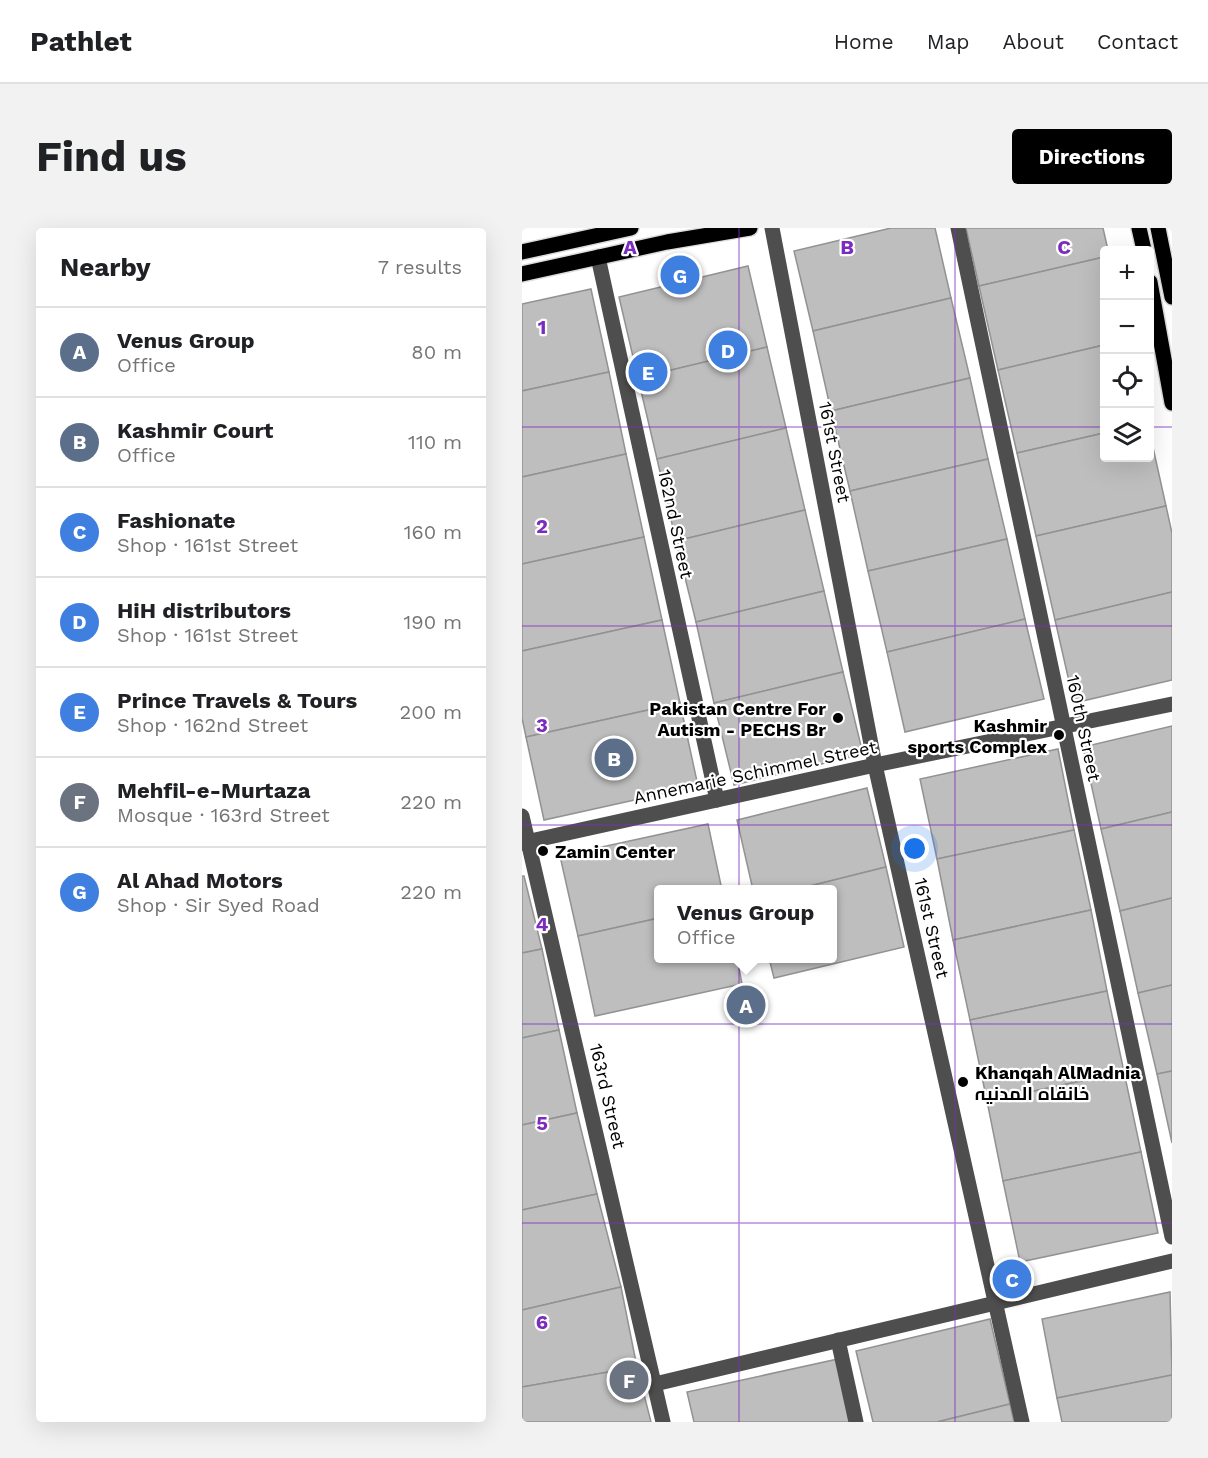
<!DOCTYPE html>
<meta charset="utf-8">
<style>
body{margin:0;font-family:"Work Sans",Cairo,sans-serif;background:#f2f2f2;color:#202124}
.controls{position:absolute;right:18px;top:18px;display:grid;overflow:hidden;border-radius:6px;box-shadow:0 6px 24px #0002}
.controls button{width:54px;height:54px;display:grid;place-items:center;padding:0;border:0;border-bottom:2px solid #e0e0e0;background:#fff;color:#202124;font:30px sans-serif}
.you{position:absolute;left:393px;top:621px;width:21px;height:21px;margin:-15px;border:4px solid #fff;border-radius:50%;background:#1a73e8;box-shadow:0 0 0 9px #1a73e833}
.badge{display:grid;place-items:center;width:39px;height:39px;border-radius:50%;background:#000;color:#fff;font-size:20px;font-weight:700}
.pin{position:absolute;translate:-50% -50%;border:3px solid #fff;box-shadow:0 2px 6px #0006}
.popup{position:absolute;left:132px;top:657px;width:183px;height:78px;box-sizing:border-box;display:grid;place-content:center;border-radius:6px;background:#fff;filter:drop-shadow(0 2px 4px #0005);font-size:20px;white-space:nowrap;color:#757577}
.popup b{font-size:22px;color:#202124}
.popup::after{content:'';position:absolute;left:50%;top:100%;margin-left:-12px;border:12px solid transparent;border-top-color:#fff}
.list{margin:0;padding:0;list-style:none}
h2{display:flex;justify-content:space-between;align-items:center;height:78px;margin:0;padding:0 24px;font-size:26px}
h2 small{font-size:20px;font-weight:400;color:#757577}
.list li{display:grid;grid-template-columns:39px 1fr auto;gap:18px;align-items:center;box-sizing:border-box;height:90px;padding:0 24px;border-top:2px solid #e0e0e0}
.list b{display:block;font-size:22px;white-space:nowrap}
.list p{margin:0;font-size:20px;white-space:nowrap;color:#757577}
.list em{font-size:20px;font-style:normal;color:#757577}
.icon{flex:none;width:33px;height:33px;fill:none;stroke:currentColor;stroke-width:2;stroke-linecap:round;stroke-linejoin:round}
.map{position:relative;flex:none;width:650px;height:1194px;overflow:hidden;border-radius:6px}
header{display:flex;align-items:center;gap:36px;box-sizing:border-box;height:84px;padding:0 30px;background:#fff;border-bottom:2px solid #e0e0e0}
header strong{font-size:28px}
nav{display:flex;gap:33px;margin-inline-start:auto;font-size:21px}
.intro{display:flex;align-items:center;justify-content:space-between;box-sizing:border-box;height:144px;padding:0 36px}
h1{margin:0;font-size:42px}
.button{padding:15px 27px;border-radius:6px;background:#000;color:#fff;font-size:21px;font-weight:700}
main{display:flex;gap:36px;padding:0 36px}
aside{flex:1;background:#fff;border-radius:6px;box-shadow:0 6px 24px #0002}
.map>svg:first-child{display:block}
.building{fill:#bebebe;stroke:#929292;stroke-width:1.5}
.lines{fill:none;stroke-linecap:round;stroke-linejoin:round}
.major-casing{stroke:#dbdbdb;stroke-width:18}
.minor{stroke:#4e4e4e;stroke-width:15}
.major{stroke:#000;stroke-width:15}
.grid{fill:none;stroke:#7b2cbf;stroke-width:1.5;stroke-opacity:0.55}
.poi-dot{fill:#000;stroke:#fff;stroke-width:2}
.labels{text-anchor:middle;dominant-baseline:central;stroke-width:4.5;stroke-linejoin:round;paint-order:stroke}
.street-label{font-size:18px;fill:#000;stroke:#fff}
.poi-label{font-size:18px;font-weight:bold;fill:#000;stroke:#fff;text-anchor:end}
.grid-label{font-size:20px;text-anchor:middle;font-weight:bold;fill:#7b2cbf;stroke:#fff;stroke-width:4.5;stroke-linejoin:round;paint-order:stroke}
</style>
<header>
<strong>Pathlet</strong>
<nav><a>Home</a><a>Map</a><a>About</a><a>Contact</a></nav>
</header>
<div class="intro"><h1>Find us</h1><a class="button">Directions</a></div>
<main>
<aside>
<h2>Nearby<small>7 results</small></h2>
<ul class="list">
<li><span class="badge" style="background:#5c6f8a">A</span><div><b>Venus Group</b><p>Office</p></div><em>80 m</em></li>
<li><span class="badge" style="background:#5c6f8a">B</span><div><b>Kashmir Court</b><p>Office</p></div><em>110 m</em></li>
<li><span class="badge" style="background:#3f7fe0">C</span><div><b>Fashionate</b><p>Shop · 161st Street</p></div><em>160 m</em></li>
<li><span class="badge" style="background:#3f7fe0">D</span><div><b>HiH distributors</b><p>Shop · 161st Street</p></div><em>190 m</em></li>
<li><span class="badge" style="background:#3f7fe0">E</span><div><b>Prince Travels &amp; Tours</b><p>Shop · 162nd Street</p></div><em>200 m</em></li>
<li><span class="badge" style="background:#6b7280">F</span><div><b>Mehfil-e-Murtaza</b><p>Mosque · 163rd Street</p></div><em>220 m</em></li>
<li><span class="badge" style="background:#3f7fe0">G</span><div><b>Al Ahad Motors</b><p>Shop · Sir Syed Road</p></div><em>220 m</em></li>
</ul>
</aside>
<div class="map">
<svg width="650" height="1194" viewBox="0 0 650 1194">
<rect width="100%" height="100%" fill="#fff"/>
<!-- building -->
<g class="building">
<path d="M369,0h44l16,70 -138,33 -19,-80z"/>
<path d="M444,0h137l5,22h-4v7l-125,29z"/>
<path d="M582,29v88l-106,25 -19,-84z"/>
<path d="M226,38l19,81 -129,31 -19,-81z"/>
<path d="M69,61l18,83 -87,19v-87z"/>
<path d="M429,70l19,80 -139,33 -18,-80z"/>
<path d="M582,117v88l-87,20 -19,-83z"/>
<path d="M245,119l19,81 -129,31 -19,-81z"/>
<path d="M87,144l17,82 -104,23v-86z"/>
<path d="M448,150l18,81 -138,32 -19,-80z"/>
<path d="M264,200l19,82 -129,31 -19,-82z"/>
<path d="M582,205v25h46v-24l16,72 -130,30 -19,-83z"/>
<path d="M104,226l18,83 -122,27v-87z"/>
<path d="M466,231l19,80 -139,32 -18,-80z"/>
<path d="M644,278l6,27v59l-117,28 -19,-84z"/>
<path d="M283,282l19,81 -128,31 -20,-81z"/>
<path d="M122,309l18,83 -140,31v-87z"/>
<path d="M485,311l18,80 -138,33 -19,-81z"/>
<path d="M302,363l19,81 -129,31 -18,-81z"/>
<path d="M650,364v88l-98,23 -19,-83z"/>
<path d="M503,391l19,80 -139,33 -18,-80z"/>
<path d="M140,392l18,83 -154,34 -4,-19v-67z"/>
<path d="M321,444l20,82 -129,31 -20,-82z"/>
<path d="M158,475l18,83 -154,34 -18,-83z"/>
<path d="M650,498v86l-71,17 -18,-82z"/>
<path d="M536,521l16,81 -137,29 -17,-80z"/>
<path d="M345,560l19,79 -92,23h-41l-16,-70z"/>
<path d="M650,584v86l-52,13 -19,-82z"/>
<path d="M186,596l14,66h-63v28l-81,18 -18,-80z"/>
<path d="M552,602l17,80 -138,30 -16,-81z"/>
<path d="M364,639l18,80 -130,31 -5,-20h64v-68h-39z"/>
<path d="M0,648h2l18,73 -20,4z"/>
<path d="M650,670v87l-34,8 -18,-82z"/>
<path d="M569,682l16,81 -137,29 -17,-80z"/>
<path d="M137,690v40h78l5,26 -147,32 -17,-80z"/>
<path d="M20,721l17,81 -37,8v-85z"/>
<path d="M650,757v86l-15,3 -19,-81z"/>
<path d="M585,763l17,81 -137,29 -17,-81z"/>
<path d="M37,802l18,83 -55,12v-87z"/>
<path d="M650,843v72l-15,-69z"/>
<path d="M602,844l17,80 -138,29 -16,-80z"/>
<path d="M55,885l20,81 -75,16v-85z"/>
<path d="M619,924l17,81 -138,29 -17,-81z"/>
<path d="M75,966l24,93 -99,23v-100z"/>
<path d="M99,1059l16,80 -115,20v-77z"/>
<path d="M648,1064l2,83 -115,23 -15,-79z"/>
<path d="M468,1091l20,85 -73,18h-64l-17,-71z"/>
<path d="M316,1131l12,63h-156l-7,-30z"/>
<path d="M115,1139l14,55h-129v-35z"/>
<path d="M650,1147v47h-110l-5,-24z"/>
<path d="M488,1176l4,18h-77z"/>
</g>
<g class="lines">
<defs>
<g id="major">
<path d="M617,0l5,22"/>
<path d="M636,0l14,69"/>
<path d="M0,24l109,-24"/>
<path d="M0,46l145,-32 83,-14"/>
<path d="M628,54l22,121"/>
</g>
</defs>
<!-- major casing -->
<use href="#major" class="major-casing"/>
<!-- minor -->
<g class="minor">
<path d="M250,0l103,537 147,657"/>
<path d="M436,0l214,1009"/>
<path d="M76,29l119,543"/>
<path d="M0,588l141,606"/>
<path d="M0,615l353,-78 297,-61"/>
<path d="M316,1112l18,82"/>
<path d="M133,1156l517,-123"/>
</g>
<!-- major -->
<use href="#major" class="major"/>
</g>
<!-- grid -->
<path class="grid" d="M217,0v1194M433,0v1194M0,199h582M628,199h22M0,398h650M0,597h650M0,796h650M0,995h650"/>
<!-- markers -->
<g class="poi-dot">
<circle cx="316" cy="490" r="6"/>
<circle cx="537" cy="507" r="6"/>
<circle cx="21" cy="623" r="6"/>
<circle cx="441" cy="854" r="6"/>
</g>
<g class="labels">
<!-- street labels -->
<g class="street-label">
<text transform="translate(313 224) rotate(79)">161st Street</text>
<text transform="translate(154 296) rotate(78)">162nd Street</text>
<text transform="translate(562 500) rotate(78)">160th Street</text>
<text transform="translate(233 544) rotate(-12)">Annemarie Schimmel Street</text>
<text transform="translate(410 700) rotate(77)">161st Street</text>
<text transform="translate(86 868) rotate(77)">163rd Street</text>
</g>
<!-- poi labels -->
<g class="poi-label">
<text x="304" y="480">Pakistan Centre For<tspan x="304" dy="21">Autism - PECHS Br</tspan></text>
<text x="525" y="497">Kashmir<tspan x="525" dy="21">sports Complex</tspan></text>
<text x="33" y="623" text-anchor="start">Zamin Center</text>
<text x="453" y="844" text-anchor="start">Khanqah AlMadnia<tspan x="453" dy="21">خانقاہ المدنیہ</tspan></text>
</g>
</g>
<g class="grid-label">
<text x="108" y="26">A</text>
<text x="325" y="26">B</text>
<text x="542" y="26">C</text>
<text x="20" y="106">1</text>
<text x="20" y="305">2</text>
<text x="20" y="504">3</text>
<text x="20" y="703">4</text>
<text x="20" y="902">5</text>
<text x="20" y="1101">6</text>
</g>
</svg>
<div class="controls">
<button>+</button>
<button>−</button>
<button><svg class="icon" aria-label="locate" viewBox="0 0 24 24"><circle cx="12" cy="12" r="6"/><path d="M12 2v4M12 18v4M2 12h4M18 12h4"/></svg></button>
<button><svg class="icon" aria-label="layers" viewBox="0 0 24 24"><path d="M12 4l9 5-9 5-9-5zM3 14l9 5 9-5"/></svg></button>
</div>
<div class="you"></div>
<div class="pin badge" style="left:224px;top:777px;background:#5c6f8a">A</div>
<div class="popup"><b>Venus Group</b>Office</div>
<div class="pin badge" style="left:92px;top:530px;background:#5c6f8a">B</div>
<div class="pin badge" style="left:490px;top:1051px;background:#3f7fe0">C</div>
<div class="pin badge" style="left:206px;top:122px;background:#3f7fe0">D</div>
<div class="pin badge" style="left:126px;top:144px;background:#3f7fe0">E</div>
<div class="pin badge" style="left:107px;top:1152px;background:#6b7280">F</div>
<div class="pin badge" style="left:158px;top:47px;background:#3f7fe0">G</div>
</div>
</main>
